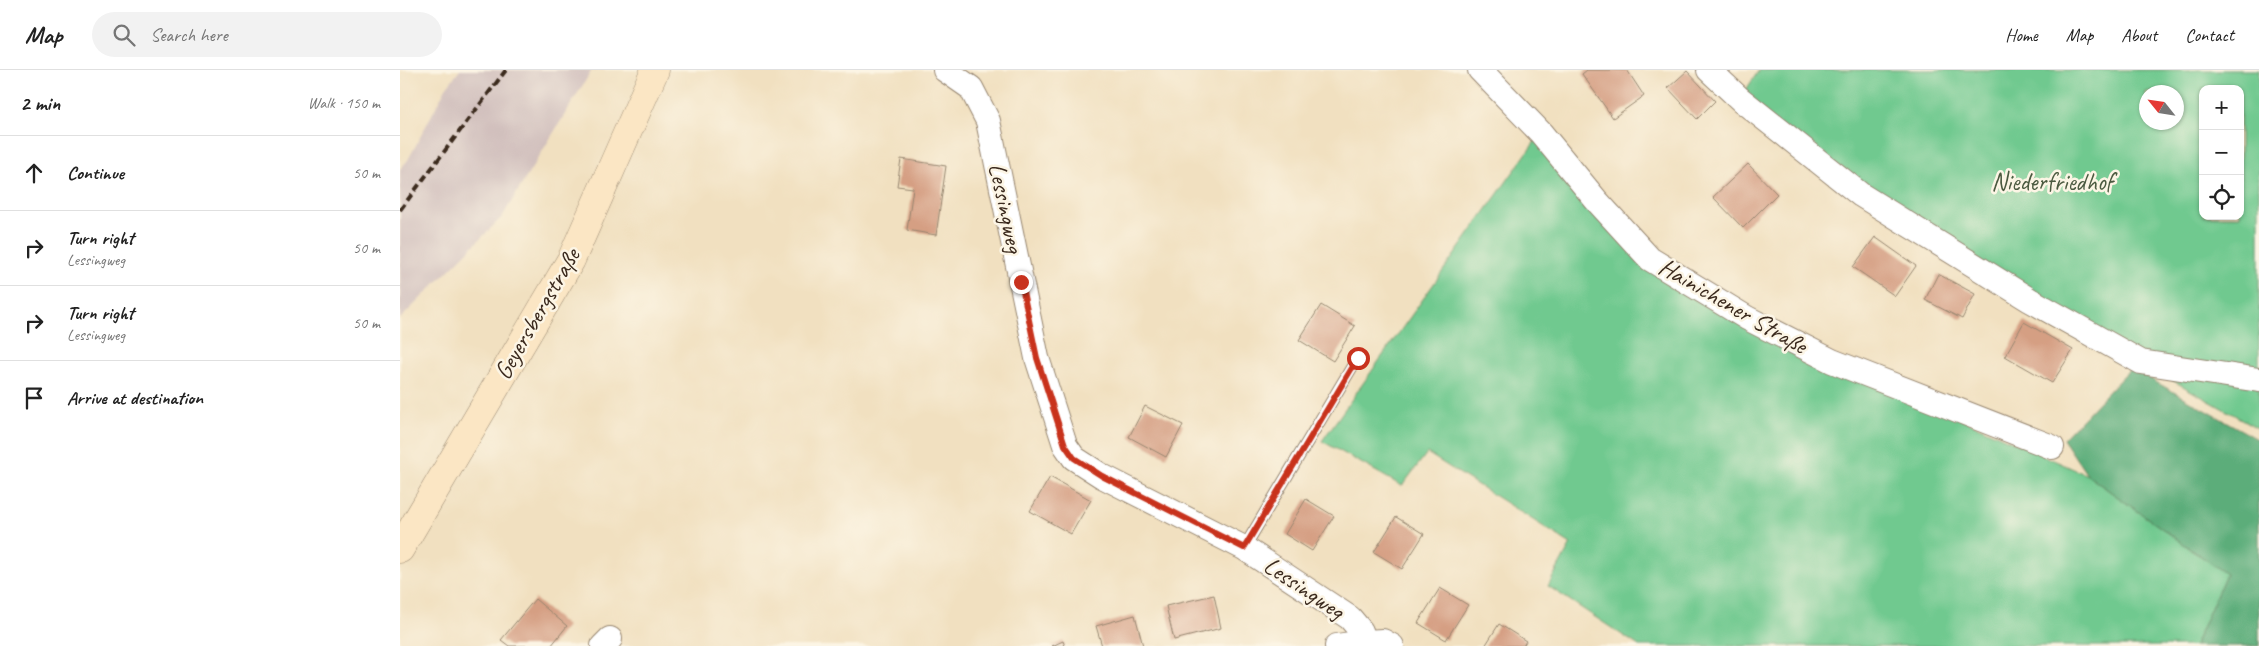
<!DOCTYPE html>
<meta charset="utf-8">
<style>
body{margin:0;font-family:Caveat,sans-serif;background:#f2f2f2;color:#222}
.controls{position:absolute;right:15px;top:15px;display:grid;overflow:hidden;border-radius:10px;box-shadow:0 1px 4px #0004}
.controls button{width:45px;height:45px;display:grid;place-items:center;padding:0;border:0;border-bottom:1px solid #e0e0e0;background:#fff;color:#222;font:25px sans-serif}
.compass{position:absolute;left:1739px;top:15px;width:45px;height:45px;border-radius:50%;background:#fff;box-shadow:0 1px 4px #0004;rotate:300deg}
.stop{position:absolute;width:15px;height:15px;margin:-11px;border:4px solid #c8321e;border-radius:50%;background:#fff}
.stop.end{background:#c8321e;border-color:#fff;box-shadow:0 1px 5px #0008}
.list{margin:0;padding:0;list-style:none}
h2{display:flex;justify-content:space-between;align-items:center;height:65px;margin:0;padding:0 20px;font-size:21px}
h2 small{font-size:16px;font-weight:400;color:#767676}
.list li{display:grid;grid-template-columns:32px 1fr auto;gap:15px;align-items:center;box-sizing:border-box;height:75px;padding:0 20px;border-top:1px solid #e0e0e0}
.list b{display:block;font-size:19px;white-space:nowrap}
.list p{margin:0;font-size:16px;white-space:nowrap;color:#767676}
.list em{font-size:16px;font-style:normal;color:#767676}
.icon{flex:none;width:28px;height:28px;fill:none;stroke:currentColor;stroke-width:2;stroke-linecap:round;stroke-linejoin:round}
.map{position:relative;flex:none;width:1859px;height:576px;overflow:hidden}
header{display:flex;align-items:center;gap:30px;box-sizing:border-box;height:70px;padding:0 25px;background:#fff;border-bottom:1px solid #e0e0e0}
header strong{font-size:24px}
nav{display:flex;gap:28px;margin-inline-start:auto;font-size:18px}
.search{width:350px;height:45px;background:#f2f2f2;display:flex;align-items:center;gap:12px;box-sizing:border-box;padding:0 18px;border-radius:28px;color:#767676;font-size:19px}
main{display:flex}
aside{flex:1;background:#fff}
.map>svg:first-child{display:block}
.industrial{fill:#d1c0bd}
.green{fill:#70c98f;stroke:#567a56;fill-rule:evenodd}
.forest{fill:#5cad7a;stroke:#4c6c4c}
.building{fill:#d59f83}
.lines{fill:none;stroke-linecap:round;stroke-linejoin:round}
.lane-casing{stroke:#96856f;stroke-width:13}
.street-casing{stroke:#96856f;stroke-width:26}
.secondary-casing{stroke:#96856f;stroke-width:29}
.lane{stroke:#fff;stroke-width:11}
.street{stroke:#fff;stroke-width:24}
.secondary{stroke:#fbe6c4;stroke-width:28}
.rail{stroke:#3b2a1e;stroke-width:4;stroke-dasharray:8 4;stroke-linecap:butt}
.route{stroke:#c8321e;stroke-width:6}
.labels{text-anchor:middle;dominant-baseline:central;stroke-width:5;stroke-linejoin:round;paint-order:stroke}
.park-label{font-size:25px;fill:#4b5a40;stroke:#fcf5e5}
.street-label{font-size:25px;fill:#3b2a1e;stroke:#fcf5e5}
</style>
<header>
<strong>Map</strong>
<div class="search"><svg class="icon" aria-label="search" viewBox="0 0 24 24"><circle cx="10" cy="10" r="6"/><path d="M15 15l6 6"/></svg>Search here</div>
<nav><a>Home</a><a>Map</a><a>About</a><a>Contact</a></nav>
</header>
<main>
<aside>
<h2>2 min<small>Walk · 150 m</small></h2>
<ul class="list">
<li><svg class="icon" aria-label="ahead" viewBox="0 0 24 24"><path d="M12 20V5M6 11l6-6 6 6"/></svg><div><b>Continue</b></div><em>50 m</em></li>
<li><svg class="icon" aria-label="right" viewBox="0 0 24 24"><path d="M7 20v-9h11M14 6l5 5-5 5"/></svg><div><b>Turn right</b><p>Lessingweg</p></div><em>50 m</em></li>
<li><svg class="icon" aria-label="right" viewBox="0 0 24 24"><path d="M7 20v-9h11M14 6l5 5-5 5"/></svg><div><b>Turn right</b><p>Lessingweg</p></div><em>50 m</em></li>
<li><svg class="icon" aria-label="arrive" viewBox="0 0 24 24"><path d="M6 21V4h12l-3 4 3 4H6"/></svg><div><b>Arrive at destination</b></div></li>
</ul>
</aside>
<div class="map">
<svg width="1859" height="576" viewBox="0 0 1859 576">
<rect width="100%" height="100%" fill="#fcf5e5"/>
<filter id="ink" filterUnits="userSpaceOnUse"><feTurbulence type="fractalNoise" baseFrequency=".02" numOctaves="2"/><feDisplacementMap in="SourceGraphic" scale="10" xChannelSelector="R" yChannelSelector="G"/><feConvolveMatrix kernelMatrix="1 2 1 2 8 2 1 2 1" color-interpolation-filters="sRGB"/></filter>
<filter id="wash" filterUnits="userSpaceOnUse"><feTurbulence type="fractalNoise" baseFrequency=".0096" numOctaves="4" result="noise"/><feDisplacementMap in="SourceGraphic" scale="20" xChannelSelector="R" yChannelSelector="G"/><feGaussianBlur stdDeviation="1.12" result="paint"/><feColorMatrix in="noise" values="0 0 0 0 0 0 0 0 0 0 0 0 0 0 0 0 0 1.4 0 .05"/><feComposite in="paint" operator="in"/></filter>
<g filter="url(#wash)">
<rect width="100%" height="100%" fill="#f1e0c0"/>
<!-- industrial -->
<path class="industrial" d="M60,0h132l-90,147 -102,102v-150l8,-9 38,-72z"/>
<!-- green -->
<g class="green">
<path d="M1359,0h500v359l-229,-129 -290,-201zM1803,19h37v127h-37zM1746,22h30v30h-30z"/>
<path d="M1141,63l109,126 182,102 255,114 139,99 -32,72h-555l-91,-60 23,-42 -144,-91 -25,33 -80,-45z"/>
</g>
<!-- forest -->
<path class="forest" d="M1731,298l128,72v206h-65l32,-72 -139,-99 -24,-36z"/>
<g id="blocks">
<!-- building -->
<g class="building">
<path d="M1187,0h40l17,26 -31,22 -31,-44z"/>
<path d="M1287,1l28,30 -18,18 -29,-31z"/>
<path d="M501,89l45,7 -10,69 -29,-5 6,-42 -16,-2z"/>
<path d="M1348,94l29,30 -34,34 -30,-31z"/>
<path d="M1475,167l41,29 -21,30 -42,-29z"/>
<path d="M1538,204l37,20 -13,25 -37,-19z"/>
<path d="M921,235l34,21 -22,35 -34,-21z"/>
<path d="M1624,252l49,28 -21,33 -47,-27z"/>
<path d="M745,336l38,19 -17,32 -37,-20z"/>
<path d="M650,407l41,23 -20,34 -41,-23z"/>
<path d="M906,429l28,17 -22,35 -27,-17z"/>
<path d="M996,447l28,17 -22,35 -28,-17z"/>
<path d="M1040,518l28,17 -22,35 -28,-17z"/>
<path d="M814,525l7,33 -47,12 -8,-34z"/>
<path d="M135,529l32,27 -16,20h-42l-8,-6z"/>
<path d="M735,545l8,31h-41l-6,-20z"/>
<path d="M1099,554l27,17 -3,5h-38z"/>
<path d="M663,571l2,5h-13z"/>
</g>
</g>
</g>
<g filter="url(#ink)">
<use href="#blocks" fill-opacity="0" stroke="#96856f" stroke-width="1"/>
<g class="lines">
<defs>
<path id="lane" d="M844,478l114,-191"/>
<g id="street">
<path d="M545,0l26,18 17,33 49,237 28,87 9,13 28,18 142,72 106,70 11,13 4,11 18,-1 9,5"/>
<path d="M1080,0l61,63 55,67 54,59 97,59 85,43 220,86"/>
<path d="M1309,0l31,29 121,96 169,105 111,62 118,18"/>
<path d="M203,576l7,-7"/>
<path d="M937,576l28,-4"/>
</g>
<path id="secondary" d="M0,479l171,-289 84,-190"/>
</defs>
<!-- lane casing -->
<use href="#lane" class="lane-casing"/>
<!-- street casing -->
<use href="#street" class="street-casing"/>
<!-- secondary casing -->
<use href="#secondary" class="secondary-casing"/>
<!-- lane -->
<use href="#lane" class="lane"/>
<!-- street -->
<use href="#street" class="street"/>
<!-- secondary -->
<use href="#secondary" class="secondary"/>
<!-- rail -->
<path class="rail" d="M0,140l106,-140"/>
</g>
</g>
<g class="lines" filter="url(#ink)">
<!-- route -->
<path class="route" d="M621,212l16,76 28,87 9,13 28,18 142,72 114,-190"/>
</g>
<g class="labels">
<!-- park labels -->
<g class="park-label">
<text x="1652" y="112">Niederfriedhof</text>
</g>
<!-- street labels -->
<g class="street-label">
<text transform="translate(606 138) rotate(78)">Lessingweg</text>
<text transform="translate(1333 236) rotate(30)">Hainichener Straße</text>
<text transform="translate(137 244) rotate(-60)">Geyersbergstraße</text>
<text transform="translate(904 518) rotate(34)">Lessingweg</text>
</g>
</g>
</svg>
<div class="controls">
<button>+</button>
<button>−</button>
<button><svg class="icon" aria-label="locate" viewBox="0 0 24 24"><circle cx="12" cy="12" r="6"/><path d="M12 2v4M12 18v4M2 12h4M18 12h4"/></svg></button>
</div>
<svg class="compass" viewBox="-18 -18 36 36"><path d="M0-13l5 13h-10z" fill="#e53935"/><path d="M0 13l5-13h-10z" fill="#767676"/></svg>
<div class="stop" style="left:958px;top:288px"></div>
<div class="stop end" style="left:621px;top:212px"></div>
</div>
</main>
